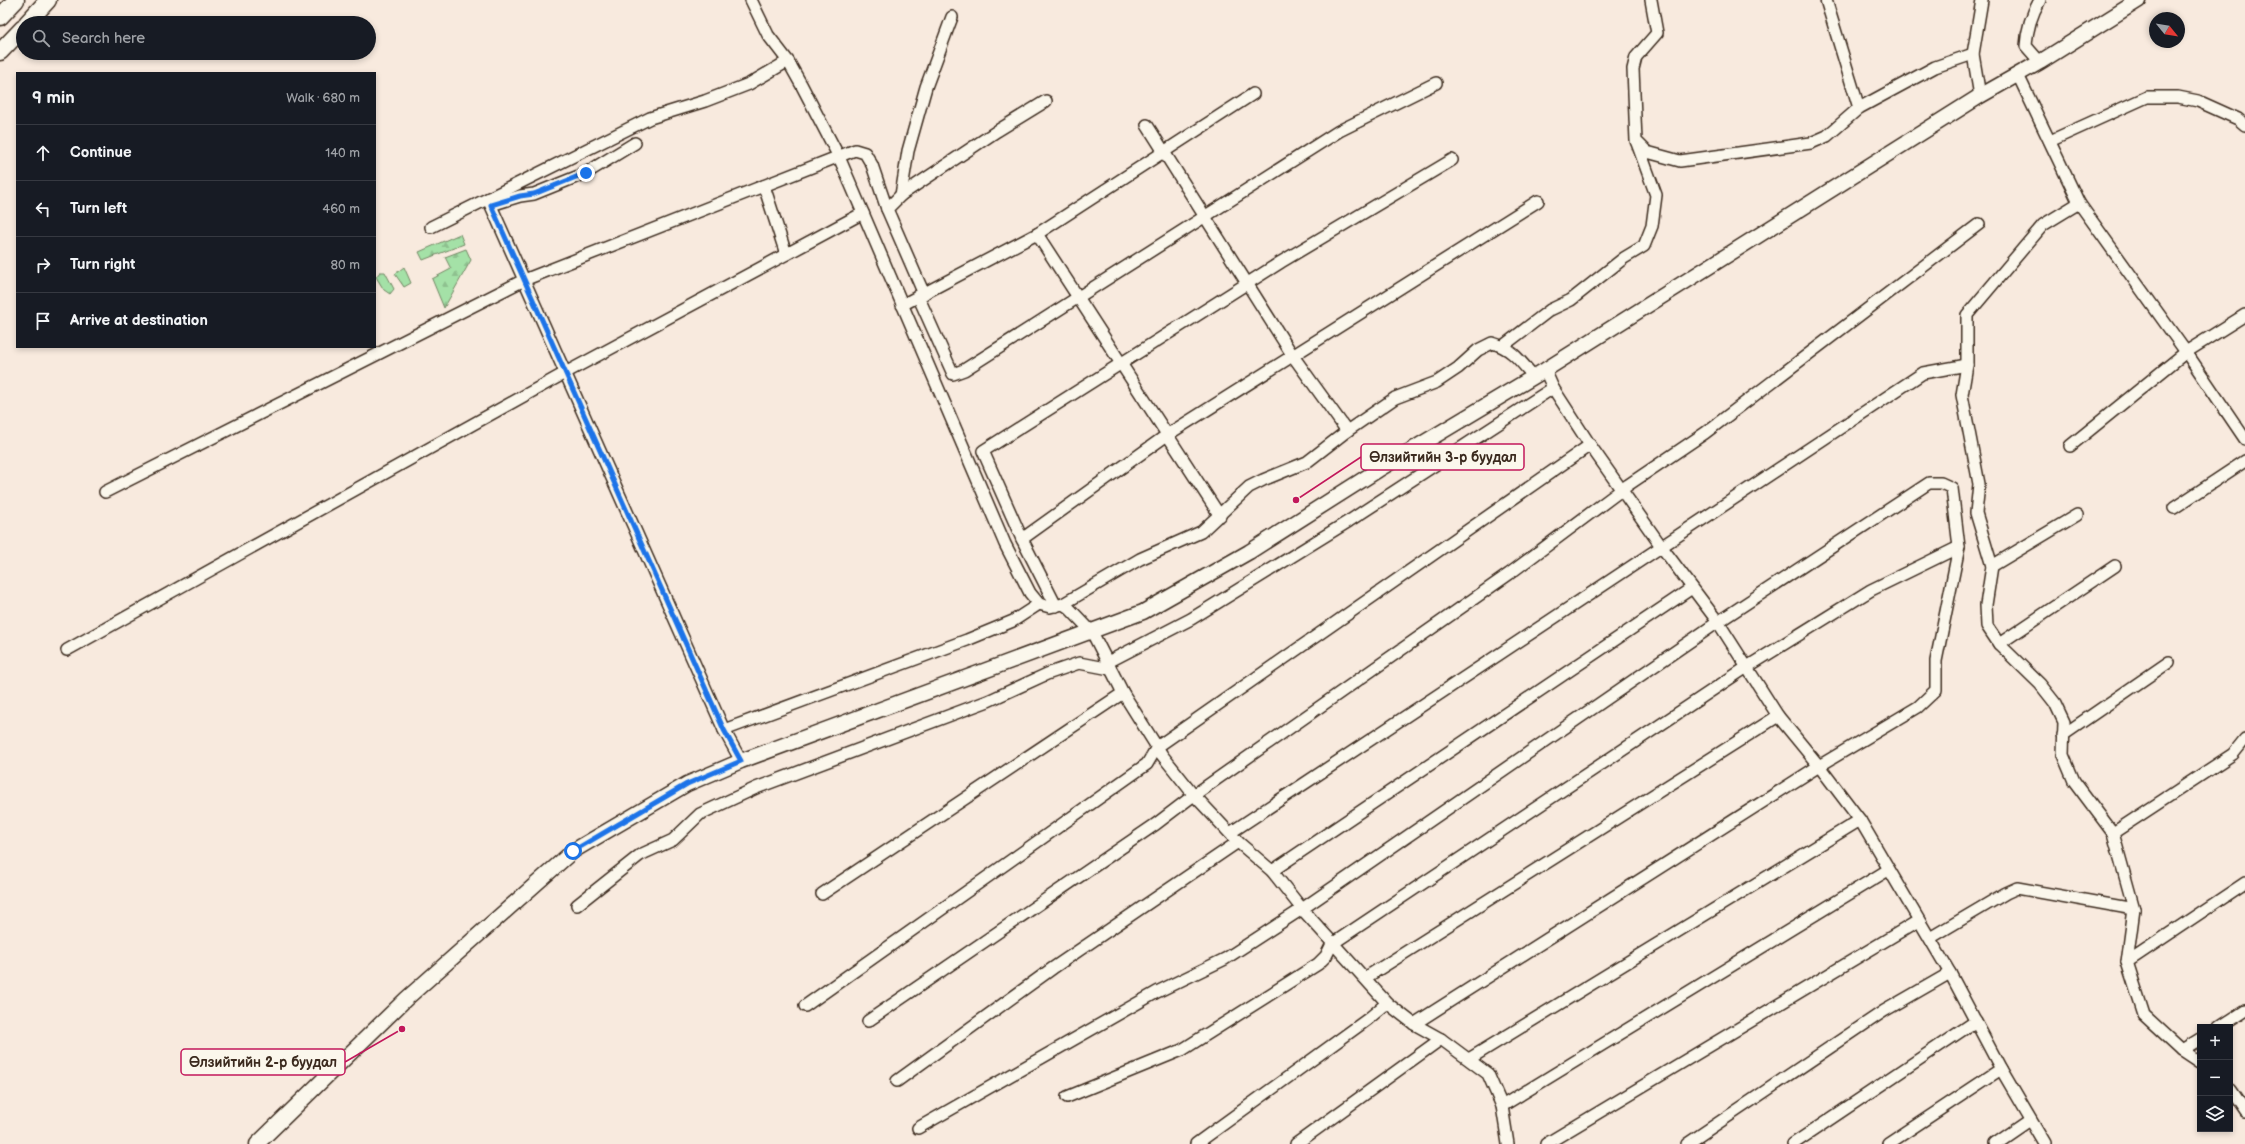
<!DOCTYPE html>
<meta charset="utf-8">
<style>
body{margin:0;font-family:"Balsamiq Sans",sans-serif;background:#20242c;color:#f1f3f6}
.controls{position:absolute;right:12px;bottom:12px;display:grid;overflow:hidden;border-radius:0px;box-shadow:0 2px 6px #0003}
.controls button{width:36px;height:36px;display:grid;place-items:center;padding:0;border:0;border-bottom:1px solid #363941;background:#171b24;color:#f1f3f6;font:20px sans-serif}
.compass{position:absolute;left:2149px;top:12px;width:36px;height:36px;border-radius:50%;background:#171b24;box-shadow:0 2px 6px #0003;rotate:120deg}
.stop{position:absolute;width:12px;height:12px;margin:-9px;border:3px solid #1a73e8;border-radius:50%;background:#fff}
.stop.end{background:#1a73e8;border-color:#fff;box-shadow:0 1px 4px #0008}
.list{margin:0;padding:0;list-style:none}
h2{display:flex;justify-content:space-between;align-items:center;height:52px;margin:0;padding:0 16px;font-size:17px}
h2 small{font-size:13px;font-weight:400;color:#9ea1a6}
.list li{display:grid;grid-template-columns:26px 1fr auto;gap:12px;align-items:center;box-sizing:border-box;height:56px;padding:0 16px;border-top:1px solid #363941}
.list b{display:block;font-size:15px;white-space:nowrap}
.list em{font-size:13px;font-style:normal;color:#9ea1a6}
.icon{flex:none;width:22px;height:22px;fill:none;stroke:currentColor;stroke-width:2;stroke-linecap:round;stroke-linejoin:round}
.map{position:relative;flex:none;width:2245px;height:1144px;overflow:hidden}
.search{position:absolute;background:#171b24;box-shadow:0 2px 6px #0003;left:16px;top:16px;width:360px;height:44px;display:flex;align-items:center;gap:10px;box-sizing:border-box;padding:0 14px;border-radius:22px;color:#9ea1a6;font-size:15px}
.panel{position:absolute;background:#171b24;box-shadow:0 2px 6px #0003;left:16px;top:72px;width:360px;height:276px;border-radius:0px}
.map>svg:first-child{display:block}
.forest{fill:url(#forest-firs);stroke:#708662}
.lines{fill:none;stroke-linecap:round;stroke-linejoin:round}
.minor-casing{stroke:#3b2a1e;stroke-width:14}
.major-casing{stroke:#3b2a1e;stroke-width:17}
.highway-casing{stroke:#3b2a1e;stroke-width:19}
.minor{stroke:#fbf7ec;stroke-width:11}
.major{stroke:#fbf7ec;stroke-width:14}
.highway{stroke:#fbf7ec;stroke-width:16}
.route{stroke:#1a73e8;stroke-width:5}
.leader{fill:none;stroke:#c2185b;stroke-width:1.5}
.callout-dot{fill:#c2185b;stroke:#fbf7ec;stroke-width:1.5}
.callout{fill:#fbf7ec;stroke:#c2185b;stroke-width:1.5}
.callout-label{font-size:14px;text-anchor:middle;font-weight:bold;fill:#3b2a1e}
</style>
<div class="map">
<svg width="2245" height="1144" viewBox="0 0 2245 1144">
<defs>
<pattern id="forest-firs" width="22" height="20" patternUnits="userSpaceOnUse"><rect width="22" height="20" fill="#a4e1a7"/><path d="M5 1l3.5 6h-7zM16 11l3.5 6h-7z" fill="#8ec18f"/></pattern>
</defs>
<rect width="100%" height="100%" fill="#f8eade"/>
<filter id="ink" filterUnits="userSpaceOnUse"><feTurbulence type="fractalNoise" baseFrequency=".025" numOctaves="2"/><feDisplacementMap in="SourceGraphic" scale="8" xChannelSelector="R" yChannelSelector="G"/><feConvolveMatrix kernelMatrix="1 2 1 2 8 2 1 2 1" color-interpolation-filters="sRGB"/></filter>
<g filter="url(#ink)">
<!-- forest -->
<g class="forest">
<path d="M460,234l4,10 -41,16 -4,-8z"/>
<path d="M466,249l5,11 -27,48 -12,-29 19,-10 -6,-12z"/>
<path d="M404,267l7,16 -7,4 -9,-13z"/>
<path d="M380,272h5l9,17 -4,5 -6,-4 -8,-13z"/>
</g>
<g class="lines">
<defs>
<g id="minor">
<path d="M751,0l17,35 20,26 14,25 37,71 166,387 25,49 9,11 11,3 13,-3 6,4 23,24 31,61 39,62 32,40 44,47 34,29 30,38 85,94 27,21 27,15 47,35 14,32 6,38"/>
<path d="M1651,0l6,33 -21,24 -3,12 3,72 11,11 33,9 131,-18 16,-7 32,-28 76,-41 38,-13"/>
<path d="M1826,0l33,108"/>
<path d="M2040,62l-14,-16c1,-18 5,-31 14,-46"/>
<path d="M2018,75l61,128 107,149 59,87"/>
<path d="M1980,96l-7,-42 9,-54"/>
<path d="M1147,125l146,231 54,75"/>
<path d="M2050,141l97,-44h31l20,4 40,18 7,6"/>
<path d="M764,186l22,68"/>
<path d="M901,195l7,-44 18,-64 26,-70"/>
<path d="M488,199l236,531 17,31"/>
<path d="M2079,203l-36,22 -76,90v50l-5,30 17,89 -3,29 16,53 -6,39 1,21 12,18 41,40 15,19 9,19 -1,33 11,26 39,52 21,76 -7,53 17,53 38,35 18,12"/>
<path d="M491,205l29,-9 14,-2 52,-21 49,-30"/>
<path d="M431,227l219,-109 55,-17 44,-17 39,-23"/>
<path d="M1037,234l183,282"/>
<path d="M924,294l-37,-85 14,-14 96,-64 49,-30"/>
<path d="M918,296l35,78 11,-4 375,-239 97,-48"/>
<path d="M902,305l135,-71 216,-140"/>
<path d="M1503,346l47,-36 21,-10 53,-42 20,-12 8,-20 4,-31 -19,-52"/>
<path d="M1545,370l8,18 37,57 71,101 57,76 60,94 41,50 41,54 90,153 51,96 44,75"/>
<path d="M2070,446l116,-94 59,-37"/>
<path d="M105,492l419,-212 331,-130 10,3 7,12 15,44"/>
<path d="M2174,508l71,-47"/>
<path d="M1022,539l145,-104 371,-234"/>
<path d="M1992,566l85,-51"/>
<path d="M1063,604l77,-45 61,-27 48,-45 14,-7 44,-18 40,-31 48,-33 42,-16 21,-14 20,-18 14,-7c20,5 29,19 42,34"/>
<path d="M1056,606l-34,-67 -39,-88 298,-189 171,-102"/>
<path d="M1999,644l116,-78"/>
<path d="M67,650l498,-277 298,-160"/>
<path d="M1106,663l85,-44 158,-98 204,-133"/>
<path d="M724,730l243,-90 46,-19 26,-17"/>
<path d="M2063,735l106,-73"/>
<path d="M1230,833l693,-460 44,-8"/>
<path d="M2113,833l120,-79 12,-15"/>
<path d="M1272,871l420,-283"/>
<path d="M822,894l301,-201"/>
<path d="M577,905l63,-50 33,-15 27,-26 56,-26 232,-87 59,-27 32,-11 31,6"/>
<path d="M1930,938l76,-45 11,-5 117,21"/>
<path d="M2127,962l118,-79"/>
<path d="M1365,978l413,-262"/>
<path d="M805,1006l342,-242 10,-17 433,-302"/>
<path d="M868,1021l288,-197 38,-29 315,-221 119,-89 77,-52 274,-209"/>
<path d="M2219,1027l26,-17"/>
<path d="M2182,1050l18,-11"/>
<path d="M1469,1059l391,-239"/>
<path d="M897,1081l156,-113 185,-126"/>
<path d="M2230,1089l15,22"/>
<path d="M1067,1097l115,-47 136,-86 8,-8 6,-12 415,-277 124,-77 88,-43"/>
<path d="M1502,1106l386,-236"/>
<path d="M918,1128l239,-136 68,-33 77,-50 416,-287 211,-139h12l11,5 7,59 -23,114v29l-18,17 -99,59 -405,258"/>
<path d="M1196,1144l172,-125 19,-16"/>
<path d="M1296,1144l145,-105"/>
<path d="M1546,1144l372,-223"/>
<path d="M1687,1144l197,-133 66,-38"/>
<path d="M1793,1144l183,-123"/>
<path d="M1888,1144l113,-75"/>
<path d="M1995,1144l35,-24"/>
</g>
<path id="major" d="M257,1144l149,-145 167,-148 114,-67 54,-23 402,-149 106,-60 129,-82 167,-100 435,-274 60,-34 99,-62"/>
<g id="highway">
<path d="M0,17l16,-17"/>
<path d="M27,23l21,-23"/>
<path d="M0,52l23,-24"/>
</g>
</defs>
<!-- minor casing -->
<use href="#minor" class="minor-casing"/>
<!-- major casing -->
<use href="#major" class="major-casing"/>
<!-- highway casing -->
<use href="#highway" class="highway-casing"/>
<!-- minor -->
<use href="#minor" class="minor"/>
<!-- major -->
<use href="#major" class="major"/>
<!-- highway -->
<use href="#highway" class="highway"/>
</g>
</g>
<g class="lines" filter="url(#ink)">
<!-- route -->
<path class="route" d="M573,851l114,-67 54,-23 -17,-31 -233,-525 29,-9 14,-2 52,-21"/>
</g>
<!-- callouts -->
<path class="leader" d="M1296 500L1361 457M402 1029L345 1062"/>
<g class="callout-dot">
<circle cx="1296" cy="500" r="4"/>
<circle cx="402" cy="1029" r="4"/>
</g>
<g class="callout">
<rect x="1361" y="444" width="163" height="26" rx="4"/>
<rect x="181" y="1049" width="164" height="26" rx="4"/>
</g>
<g class="callout-label">
<text x="1443" y="462">Өлзийтийн 3-р буудал</text>
<text x="263" y="1067">Өлзийтийн 2-р буудал</text>
</g>
</svg>
<div class="controls">
<button>+</button>
<button>−</button>
<button><svg class="icon" aria-label="layers" viewBox="0 0 24 24"><path d="M12 4l9 5-9 5-9-5zM3 14l9 5 9-5"/></svg></button>
</div>
<svg class="compass" viewBox="-18 -18 36 36"><path d="M0-13l5 13h-10z" fill="#e53935"/><path d="M0 13l5-13h-10z" fill="#9ea1a6"/></svg>
<div class="stop" style="left:573px;top:851px"></div>
<div class="stop end" style="left:586px;top:173px"></div>
<div class="search"><svg class="icon" aria-label="search" viewBox="0 0 24 24"><circle cx="10" cy="10" r="6"/><path d="M15 15l6 6"/></svg>Search here</div>
<section class="panel">
<h2>9 min<small>Walk · 680 m</small></h2>
<ul class="list">
<li><svg class="icon" aria-label="ahead" viewBox="0 0 24 24"><path d="M12 20V5M6 11l6-6 6 6"/></svg><div><b>Continue</b></div><em>140 m</em></li>
<li><svg class="icon" aria-label="left" viewBox="0 0 24 24"><path d="M17 20v-9H6M10 6l-5 5 5 5"/></svg><div><b>Turn left</b></div><em>460 m</em></li>
<li><svg class="icon" aria-label="right" viewBox="0 0 24 24"><path d="M7 20v-9h11M14 6l5 5-5 5"/></svg><div><b>Turn right</b></div><em>80 m</em></li>
<li><svg class="icon" aria-label="arrive" viewBox="0 0 24 24"><path d="M6 21V4h12l-3 4 3 4H6"/></svg><div><b>Arrive at destination</b></div></li>
</ul>
</section>
</div>
